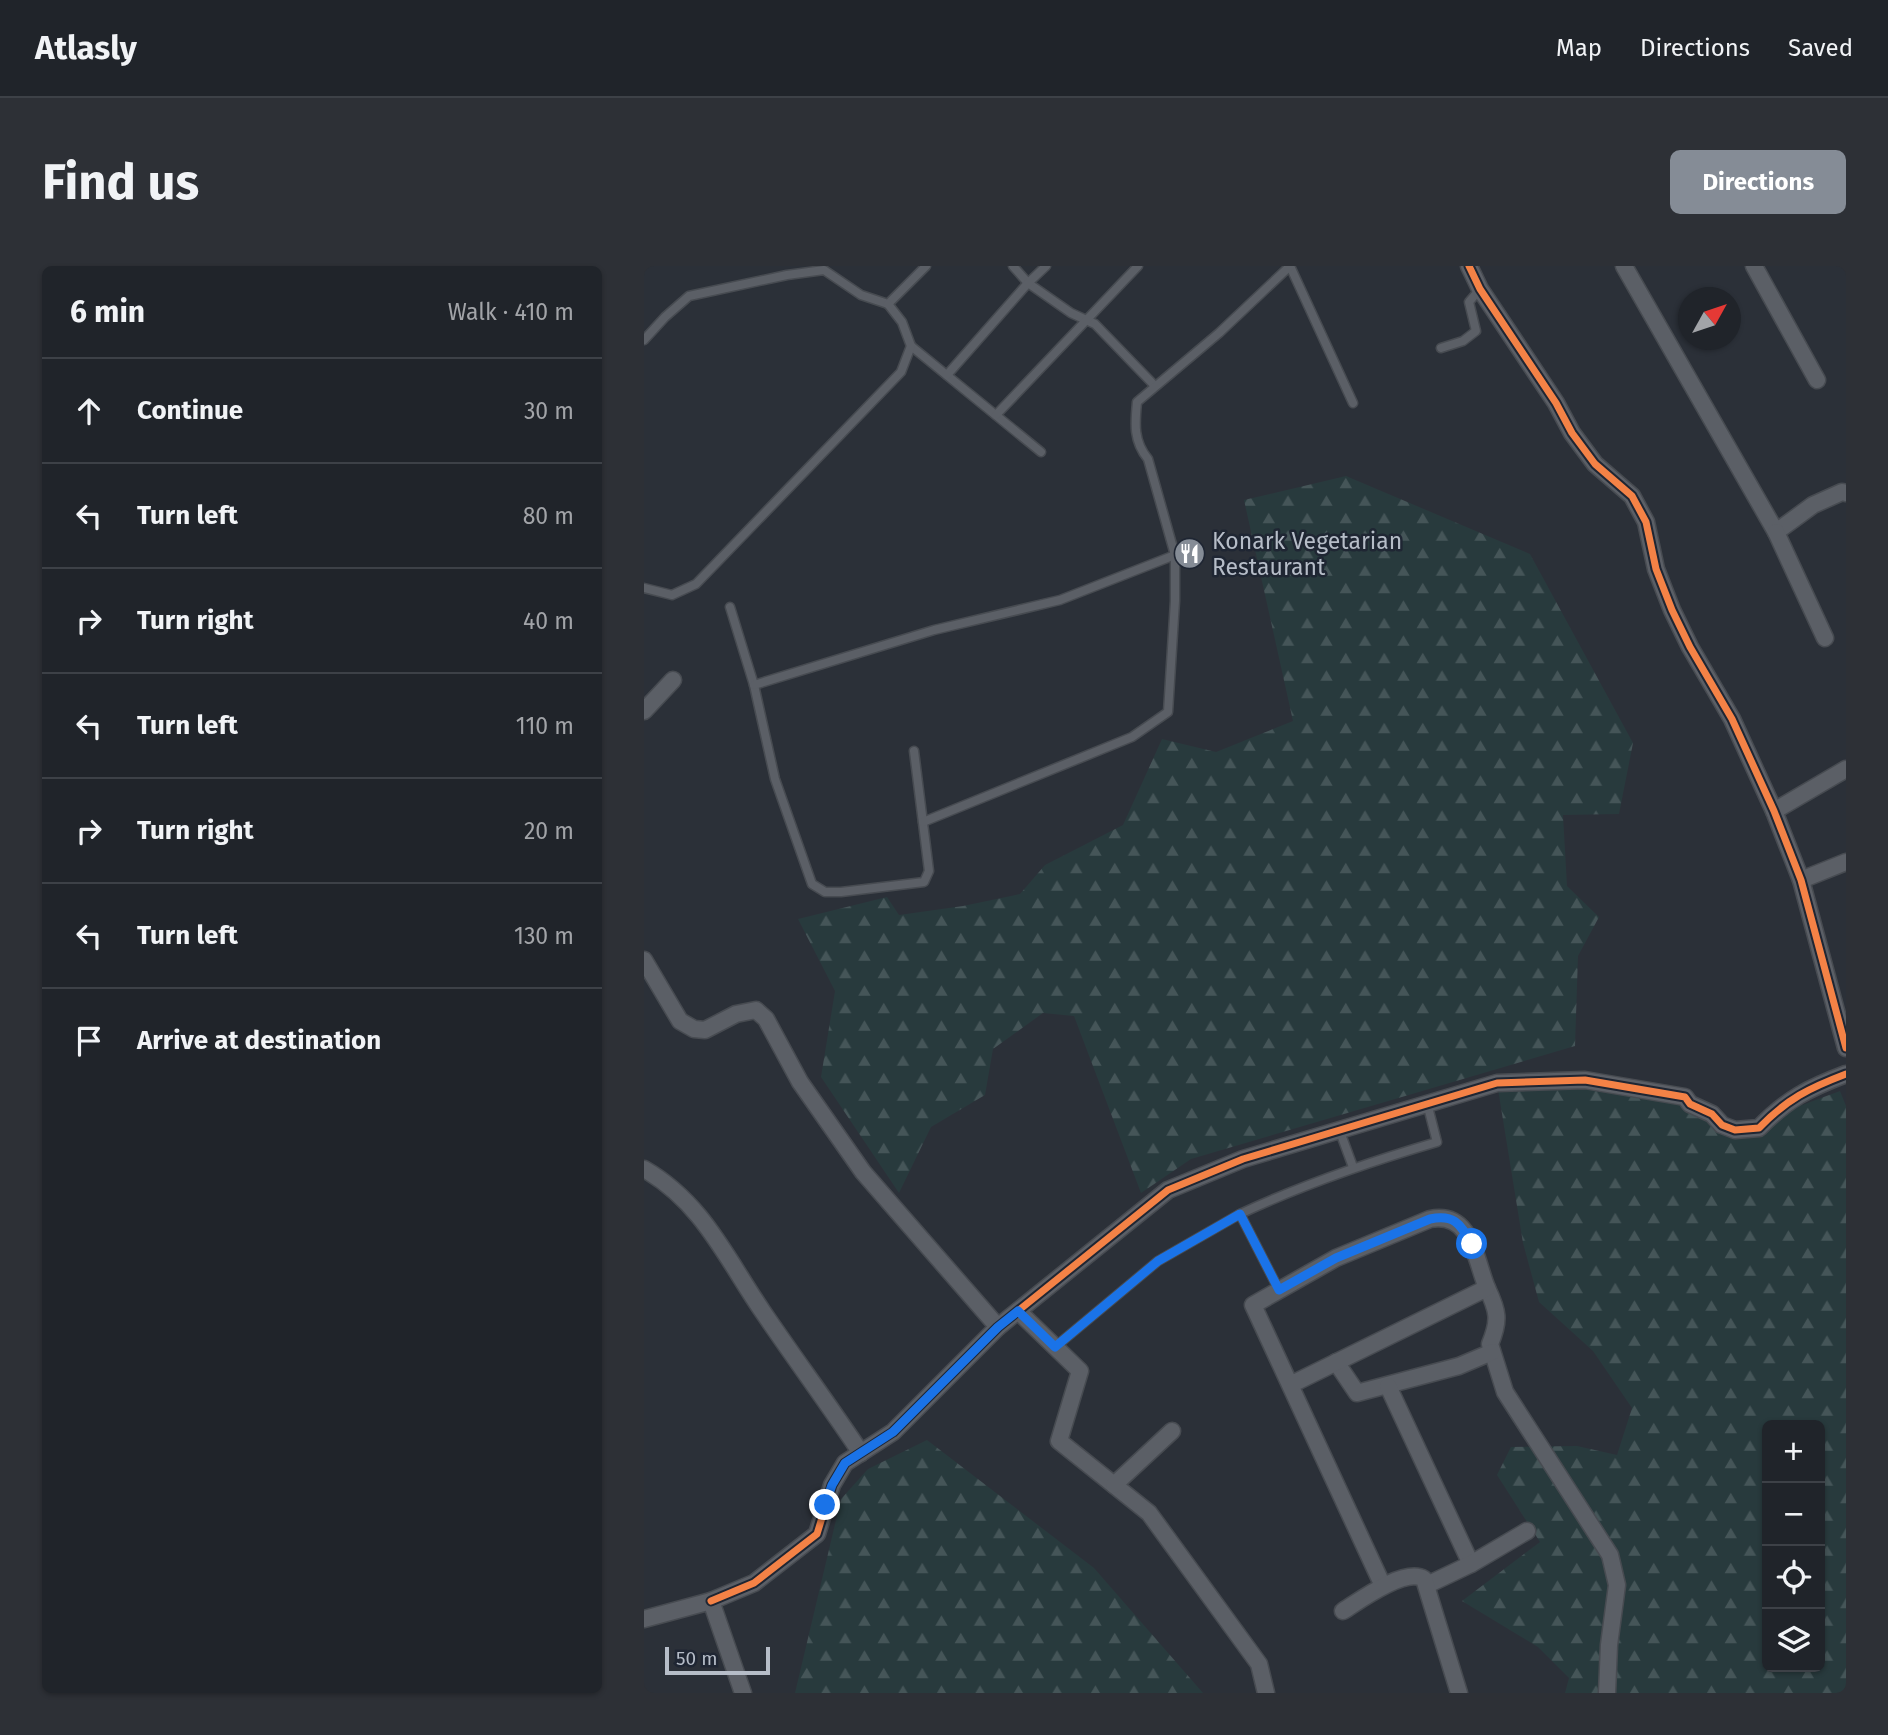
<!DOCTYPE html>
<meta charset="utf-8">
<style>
body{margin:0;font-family:"Fira Sans",sans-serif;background:#2d3036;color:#f1f3f6}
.controls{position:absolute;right:21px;bottom:21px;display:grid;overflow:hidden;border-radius:10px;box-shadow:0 2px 5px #0004}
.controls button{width:63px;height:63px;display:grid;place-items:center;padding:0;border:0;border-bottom:2px solid #3d4147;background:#20242a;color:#f1f3f6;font:35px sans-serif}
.compass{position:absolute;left:1034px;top:21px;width:63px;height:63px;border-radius:50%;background:#20242a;box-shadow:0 2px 5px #0004;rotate:50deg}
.scale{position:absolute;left:21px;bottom:18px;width:105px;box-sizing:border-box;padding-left:7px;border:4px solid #b6bdc8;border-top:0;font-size:19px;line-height:24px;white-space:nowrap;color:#b6bdc8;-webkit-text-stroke:5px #1f2633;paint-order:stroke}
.stop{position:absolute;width:21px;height:21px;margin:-16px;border:5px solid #1a73e8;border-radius:50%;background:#fff}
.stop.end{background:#1a73e8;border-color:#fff;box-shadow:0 2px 7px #0008}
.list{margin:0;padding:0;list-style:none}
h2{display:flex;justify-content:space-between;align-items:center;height:91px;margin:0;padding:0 28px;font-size:30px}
h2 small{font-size:23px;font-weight:400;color:#a2a4a8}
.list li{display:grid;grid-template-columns:46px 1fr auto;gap:21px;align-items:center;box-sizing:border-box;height:105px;padding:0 28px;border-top:2px solid #3d4147}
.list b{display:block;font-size:26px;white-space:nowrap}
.list em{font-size:23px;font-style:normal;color:#a2a4a8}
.icon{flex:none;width:38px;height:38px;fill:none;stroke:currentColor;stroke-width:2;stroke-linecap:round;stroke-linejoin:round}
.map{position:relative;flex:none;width:1202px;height:1427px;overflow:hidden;border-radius:10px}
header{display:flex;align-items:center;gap:42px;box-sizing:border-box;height:98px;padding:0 35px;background:#20242a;border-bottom:2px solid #3d4147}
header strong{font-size:33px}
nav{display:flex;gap:38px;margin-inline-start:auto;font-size:24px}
.intro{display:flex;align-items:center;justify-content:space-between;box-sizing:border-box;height:168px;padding:0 42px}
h1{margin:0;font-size:49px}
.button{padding:18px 32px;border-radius:10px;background:#858c96;color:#fff;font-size:24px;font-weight:700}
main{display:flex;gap:42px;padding:0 42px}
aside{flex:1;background:#20242a;border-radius:10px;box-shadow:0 2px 5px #0004}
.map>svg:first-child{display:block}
.forest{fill:url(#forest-firs);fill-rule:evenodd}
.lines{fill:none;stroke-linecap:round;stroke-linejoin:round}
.lane-casing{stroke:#474b51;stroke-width:11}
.street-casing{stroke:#474b51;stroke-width:19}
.lane{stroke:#5b5f66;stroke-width:8}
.street{stroke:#5b5f66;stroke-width:16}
.cycleway-casing{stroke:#1f2633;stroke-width:11}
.cycleway{stroke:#f48246;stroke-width:7}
.route{stroke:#1a73e8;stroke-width:9}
.labels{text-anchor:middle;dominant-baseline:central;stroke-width:5;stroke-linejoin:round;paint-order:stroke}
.poi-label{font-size:23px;fill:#b6bdc8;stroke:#1f2633;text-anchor:start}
</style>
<header>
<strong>Atlasly</strong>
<nav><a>Map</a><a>Directions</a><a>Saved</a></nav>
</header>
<div class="intro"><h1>Find us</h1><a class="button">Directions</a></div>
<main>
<aside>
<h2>6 min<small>Walk · 410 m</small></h2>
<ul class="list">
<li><svg class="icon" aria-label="ahead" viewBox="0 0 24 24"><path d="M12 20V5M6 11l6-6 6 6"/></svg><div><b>Continue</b></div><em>30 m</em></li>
<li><svg class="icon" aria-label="left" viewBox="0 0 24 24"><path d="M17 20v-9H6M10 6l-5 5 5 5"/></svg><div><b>Turn left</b></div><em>80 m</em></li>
<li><svg class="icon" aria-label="right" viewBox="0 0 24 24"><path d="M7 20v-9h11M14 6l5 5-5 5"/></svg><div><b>Turn right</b></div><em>40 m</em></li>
<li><svg class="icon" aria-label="left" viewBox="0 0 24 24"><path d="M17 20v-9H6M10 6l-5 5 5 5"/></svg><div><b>Turn left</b></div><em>110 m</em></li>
<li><svg class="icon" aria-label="right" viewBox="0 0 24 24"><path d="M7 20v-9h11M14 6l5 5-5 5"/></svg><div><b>Turn right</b></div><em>20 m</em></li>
<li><svg class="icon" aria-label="left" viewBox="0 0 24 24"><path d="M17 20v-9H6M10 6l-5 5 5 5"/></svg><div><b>Turn left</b></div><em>130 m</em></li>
<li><svg class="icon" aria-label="arrive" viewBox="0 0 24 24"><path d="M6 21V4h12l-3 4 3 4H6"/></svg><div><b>Arrive at destination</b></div></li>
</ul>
</aside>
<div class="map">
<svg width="1202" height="1427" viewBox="0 0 1202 1427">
<defs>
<pattern id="forest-firs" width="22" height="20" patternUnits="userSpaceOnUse" patternTransform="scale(1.75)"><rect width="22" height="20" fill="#283a3d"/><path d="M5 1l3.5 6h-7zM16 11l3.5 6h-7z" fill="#455558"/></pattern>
</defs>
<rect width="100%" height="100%" fill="#2b3038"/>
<!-- forest -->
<g class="forest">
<path d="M702,210l184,78 103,189 -14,71 -56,1 4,71 32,31 -21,39 -3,90 -384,113 -50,34 -67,-177 -31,-3 -50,36 -8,46 -54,32 -32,66 -78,-116 14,-86 -37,-72 89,-22 12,18 64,-9 57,-12 25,-29 78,-40 39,-86 54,13 77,-31 -49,-221z"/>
<path d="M853,817l136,3 115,43 46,-21 46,-17 6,15v587h-281l4,-15 -31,-31 -76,-46 78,-59 -43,-67 14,-28 66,-1 40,9 15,-47 -39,-57 -54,-49 -16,-59zM1123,1159h53v242h-53z"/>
<path d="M283,1174l167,128 109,125h-408l46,-194 27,-30z"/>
</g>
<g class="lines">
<defs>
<g id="lane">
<path d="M369,0l15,17 43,30 24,11 60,62"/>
<path d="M646,0l63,137"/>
<path d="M0,74l21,-23 24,-21 98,-21 37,-5 37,25 27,9 38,-38"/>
<path d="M267,80l130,106"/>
<path d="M797,82l22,-7 13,-10 -7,-29 11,-13"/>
<path d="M303,109l81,-92 18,-17"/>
<path d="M352,149l142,-149"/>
<path d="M0,322l28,7 24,-11 205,-212 10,-26 -9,-24 -14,-18"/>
<path d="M86,341l24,78 21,94 37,105 13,8h16l83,-10 5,-11 -15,-120"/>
<path d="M110,419l180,-55 126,-30 115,-45"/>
<path d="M279,556l209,-85 36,-25 7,-111v-46l-27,-96c-15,-18 -13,-36 -11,-57l82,-69 71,-67"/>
<path d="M695,863l14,38"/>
<path d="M635,1024l-39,-76c64,-30 129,-52 197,-72l-10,-39"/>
<path d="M411,1081l103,-86 82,-47"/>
</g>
<g id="street">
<path d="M825,0l11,23 76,114 16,30 23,31 37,32 14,26 10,47 16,41 18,37 42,72 42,92 27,69 45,168"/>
<path d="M980,0l152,266 37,-27 29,-13 4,1"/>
<path d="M1110,0l63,114"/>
<path d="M1132,266l49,106"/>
<path d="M0,445l29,-31"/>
<path d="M1130,545l72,-42"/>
<path d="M1157,614l45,-18"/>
<path d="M0,694l36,61 14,8 11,1 31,-16 20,-4 10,9 34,63 63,90 135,155"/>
<path d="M0,903c59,34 82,89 119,143 32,47 66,93 98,141"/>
<path d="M843,1022c11,23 13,32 3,56l15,48 105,163 7,30 -8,60 -2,48"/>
<path d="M374,1045l62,60 -21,70 90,72 110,151 7,29"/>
<path d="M692,1096l21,31 102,-27 33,-14"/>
<path d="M646,1119l197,-97c-12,-29 -15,-77 -57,-69l-94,39 -83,47 130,281"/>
<path d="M744,1120l83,178"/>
<path d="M470,1219l58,-54"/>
<path d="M783,1319l44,-21 56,-33"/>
<path d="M67,1335l43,-18 63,-49 15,-49 13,-22 48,-31 105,-105 170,-137 75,-31 254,-76 88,-3 100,17 5,7 22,10 10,11 13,5 24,-2c28,-29 50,-40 87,-54"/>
<path d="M699,1345c16,-10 62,-44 81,-32l35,114"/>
<path d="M0,1353l67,-18 32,92"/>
</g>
</defs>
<!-- lane casing -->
<use href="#lane" class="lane-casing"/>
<!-- street casing -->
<use href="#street" class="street-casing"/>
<!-- lane -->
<use href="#lane" class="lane"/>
<!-- street -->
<use href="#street" class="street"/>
<defs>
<g id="cycleway">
<path d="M825,0l11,23 76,114 16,30 23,31 37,32 14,26 10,47 16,41 18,37 42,72 42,92 27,69 45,168"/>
<path d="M67,1335l43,-18 63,-49 15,-49 13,-22 48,-31 105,-105 170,-137 75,-31 254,-76 88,-3 100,17 5,7 22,10 10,11 13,5 24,-2c28,-29 50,-40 87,-54"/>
</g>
</defs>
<!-- cycleway casing -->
<use href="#cycleway" class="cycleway-casing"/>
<!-- cycleway -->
<use href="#cycleway" class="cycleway"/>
</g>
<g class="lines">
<!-- route -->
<path class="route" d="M181,1239l7,-20 13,-22 48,-31 105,-105 20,-16 37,36 103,-86 82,-47 39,76 57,-32 94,-39c25,-5 30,5 42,25"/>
</g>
<!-- icons -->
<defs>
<symbol id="restaurant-disc" viewBox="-11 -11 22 22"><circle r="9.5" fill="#858c96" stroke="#1f2633"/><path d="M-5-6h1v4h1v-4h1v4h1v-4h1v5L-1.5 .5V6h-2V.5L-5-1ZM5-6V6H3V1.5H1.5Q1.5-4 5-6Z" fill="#fff"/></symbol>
</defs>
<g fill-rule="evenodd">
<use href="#restaurant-disc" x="528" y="270" width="35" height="35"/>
</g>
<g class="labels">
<!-- poi labels -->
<g class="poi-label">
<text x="568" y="275">Konark Vegetarian<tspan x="568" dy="26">Restaurant</tspan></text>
</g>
</g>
</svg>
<div class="controls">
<button>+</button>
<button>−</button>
<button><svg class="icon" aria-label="locate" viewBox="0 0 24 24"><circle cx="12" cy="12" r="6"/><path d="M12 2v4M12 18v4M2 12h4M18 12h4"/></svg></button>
<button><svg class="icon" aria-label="layers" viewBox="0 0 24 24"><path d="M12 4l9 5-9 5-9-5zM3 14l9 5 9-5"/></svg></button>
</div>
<svg class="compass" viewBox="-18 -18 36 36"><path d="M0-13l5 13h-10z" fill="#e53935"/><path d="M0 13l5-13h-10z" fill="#a2a4a8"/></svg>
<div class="scale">50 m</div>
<div class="stop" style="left:828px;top:978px"></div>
<div class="stop end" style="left:181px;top:1239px"></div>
</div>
</main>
